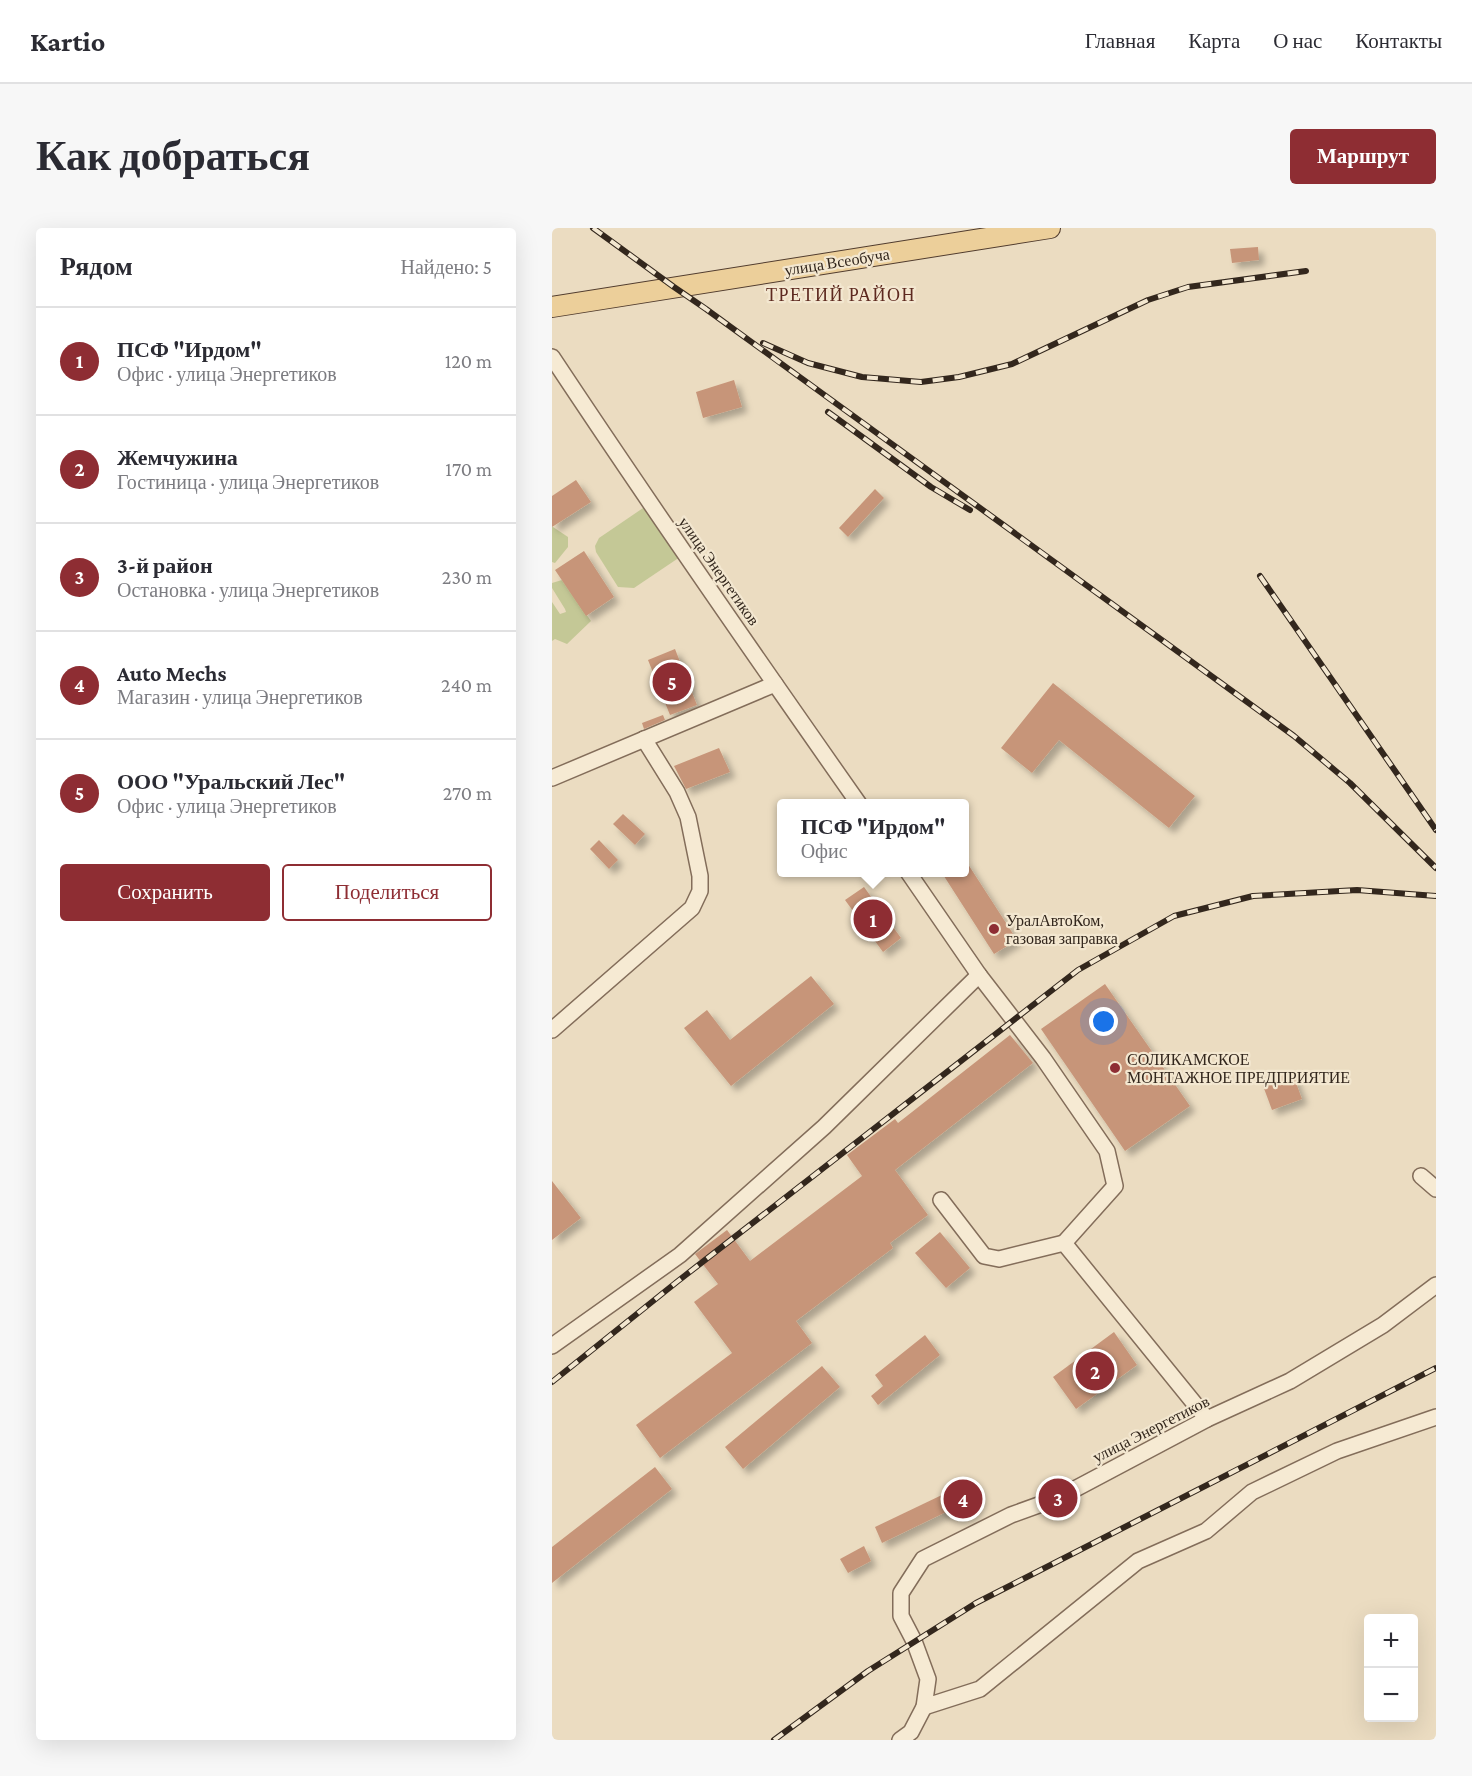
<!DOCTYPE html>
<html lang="ru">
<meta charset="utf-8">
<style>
body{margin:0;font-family:"Crimson Pro",serif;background:#f7f7f7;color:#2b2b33}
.controls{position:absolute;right:18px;bottom:18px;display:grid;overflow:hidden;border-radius:6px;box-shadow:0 6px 24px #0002}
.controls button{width:54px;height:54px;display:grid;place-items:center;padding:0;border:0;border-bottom:2px solid #e1e1e2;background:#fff;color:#2b2b33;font:30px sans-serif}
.you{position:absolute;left:552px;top:794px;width:21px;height:21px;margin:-15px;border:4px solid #fff;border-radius:50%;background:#1a73e8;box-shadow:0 0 0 9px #1a73e833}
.badge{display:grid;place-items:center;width:39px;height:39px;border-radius:50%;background:#8e2d33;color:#fff;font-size:20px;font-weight:700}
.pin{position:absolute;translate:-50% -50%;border:3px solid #fff;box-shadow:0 2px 6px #0006}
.popup{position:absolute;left:225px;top:571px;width:192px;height:78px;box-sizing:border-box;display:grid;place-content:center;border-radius:6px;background:#fff;filter:drop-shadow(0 2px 4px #0005);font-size:20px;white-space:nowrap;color:#7c7c81}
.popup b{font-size:22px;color:#2b2b33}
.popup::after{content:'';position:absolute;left:50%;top:100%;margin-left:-12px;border:12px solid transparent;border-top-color:#fff}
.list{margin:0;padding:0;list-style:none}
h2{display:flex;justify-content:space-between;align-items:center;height:78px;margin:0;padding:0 24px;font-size:26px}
h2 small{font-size:20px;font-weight:400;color:#7c7c81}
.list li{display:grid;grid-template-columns:39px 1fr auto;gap:18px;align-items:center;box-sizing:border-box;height:108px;padding:0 24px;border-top:2px solid #e1e1e2}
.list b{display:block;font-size:22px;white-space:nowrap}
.list p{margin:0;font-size:20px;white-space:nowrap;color:#7c7c81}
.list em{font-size:20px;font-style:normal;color:#7c7c81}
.actions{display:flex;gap:12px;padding:18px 24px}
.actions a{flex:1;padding:14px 0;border:2px solid #8e2d33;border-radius:6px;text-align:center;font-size:21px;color:#8e2d33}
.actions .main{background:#8e2d33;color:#fff}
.map{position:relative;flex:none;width:884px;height:1512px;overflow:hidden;border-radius:6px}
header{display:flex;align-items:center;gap:36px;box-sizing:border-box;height:84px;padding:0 30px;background:#fff;border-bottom:2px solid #e1e1e2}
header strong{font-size:28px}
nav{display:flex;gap:33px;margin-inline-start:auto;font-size:21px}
.intro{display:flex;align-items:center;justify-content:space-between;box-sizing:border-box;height:144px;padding:0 36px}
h1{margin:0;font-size:42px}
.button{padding:15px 27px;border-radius:6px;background:#8e2d33;color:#fff;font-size:21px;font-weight:700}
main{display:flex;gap:36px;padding:0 36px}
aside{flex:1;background:#fff;border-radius:6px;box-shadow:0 6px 24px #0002}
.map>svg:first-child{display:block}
.green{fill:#c4c896}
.building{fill:#c79579;filter:url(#shadow)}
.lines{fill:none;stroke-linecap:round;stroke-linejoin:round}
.minor-casing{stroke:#836d5a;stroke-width:18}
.major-casing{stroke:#513c2e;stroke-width:22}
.minor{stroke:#f6ead3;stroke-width:15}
.major{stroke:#eccf9a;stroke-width:20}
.rail-casing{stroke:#33271d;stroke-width:6}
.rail{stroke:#f3e7d0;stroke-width:4;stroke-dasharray:11;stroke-linecap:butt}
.poi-dot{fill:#8e2d33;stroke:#f3e7d0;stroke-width:2}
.labels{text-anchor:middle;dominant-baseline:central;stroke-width:4.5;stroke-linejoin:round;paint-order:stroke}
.street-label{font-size:16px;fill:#33271d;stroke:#f3e7d0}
.poi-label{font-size:16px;fill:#33271d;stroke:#f3e7d0;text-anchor:start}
.neighbourhood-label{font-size:18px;letter-spacing:1.5px;fill:#5d291f;stroke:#f3e7d0}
</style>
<header>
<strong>Kartio</strong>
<nav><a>Главная</a><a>Карта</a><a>О нас</a><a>Контакты</a></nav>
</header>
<div class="intro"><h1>Как добраться</h1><a class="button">Маршрут</a></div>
<main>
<aside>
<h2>Рядом<small>Найдено: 5</small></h2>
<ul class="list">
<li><span class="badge">1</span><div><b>ПСФ &quot;Ирдом&quot;</b><p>Офис · улица Энергетиков</p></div><em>120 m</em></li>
<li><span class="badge">2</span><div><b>Жемчужина</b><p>Гостиница · улица Энергетиков</p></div><em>170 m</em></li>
<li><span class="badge">3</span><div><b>3-й район</b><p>Остановка · улица Энергетиков</p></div><em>230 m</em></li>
<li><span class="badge">4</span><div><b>Auto Mechs</b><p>Магазин · улица Энергетиков</p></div><em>240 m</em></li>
<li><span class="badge">5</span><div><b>ООО &quot;Уральский Лес&quot;</b><p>Офис · улица Энергетиков</p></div><em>270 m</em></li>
</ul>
<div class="actions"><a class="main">Сохранить</a><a>Поделиться</a></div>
</aside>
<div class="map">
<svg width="884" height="1512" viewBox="0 0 884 1512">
<defs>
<filter id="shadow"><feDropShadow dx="5.5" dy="5.5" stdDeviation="3" flood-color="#0004"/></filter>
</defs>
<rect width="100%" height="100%" fill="#ebdcc1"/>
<!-- green -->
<g class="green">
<path d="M94,278l34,51 -46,31 -16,-1 -22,-35 -1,-6 4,-8z"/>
<path d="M0,299h1l15,10v10l-13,16 -3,-1z"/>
<path d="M10,352l29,41 -24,23 -12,-5 -3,2v-39l8,12 6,-2 -1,-3 -13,-21v-5z"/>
</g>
<!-- building -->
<g class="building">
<path d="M706,19l1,13 -27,3 -2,-14z"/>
<path d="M182,152l8,27 -39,11 -7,-26z"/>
<path d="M24,252l15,22 -39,25v-31z"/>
<path d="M323,261l9,9 -36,39 -9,-9z"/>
<path d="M32,323l30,46 -28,19 -31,-46z"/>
<path d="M123,421l22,56 -27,10 -22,-55z"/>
<path d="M501,455l142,113 -26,32 -110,-88 -27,33 -31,-25z"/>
<path d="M111,487l2,5 -21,9 -2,-6z"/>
<path d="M167,520l11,24 -44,17 -12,-23z"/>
<path d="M71,586l22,20 -10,11 -22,-21z"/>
<path d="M47,612l19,20 -9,9 -19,-20z"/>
<path d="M412,630l53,82 -23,14 -52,-81h22z"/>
<path d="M312,659l37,51 -18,14 -38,-52z"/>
<path d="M259,748l23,28 -103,82 -47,-58 23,-18 23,30z"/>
<path d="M553,756l85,122 -65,45 -84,-122z"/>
<path d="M458,807l23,28 -138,107 33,45 -38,28 3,5 -97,73 16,22 -152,115 -24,-33 96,-72 -38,-51 24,-18 -23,-30 32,-24 23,31 112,-85 -15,-21 48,-36 3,4z"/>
<path d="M740,844l10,27 -30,11 -10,-27z"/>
<path d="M0,953l29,37 -29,22z"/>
<path d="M388,1004l30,36 -24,20 -31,-35z"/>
<path d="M562,1104l23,33 -61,44 -23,-32z"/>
<path d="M373,1107l15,20 -62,50 -7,-9 12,-10 -8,-11z"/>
<path d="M270,1138l18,21 -97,82 -18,-22z"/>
<path d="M103,1239l17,22 -120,94v-36z"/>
<path d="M415,1255l8,15 -93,45 -7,-16z"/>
<path d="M312,1318l7,15 -23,12 -8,-14z"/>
</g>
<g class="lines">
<defs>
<g id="minor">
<path d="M0,129c100,151 203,299 307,447"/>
<path d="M0,550l223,-94"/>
<path d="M356,644l71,103 64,83 64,93 8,35 -51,57"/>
<path d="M0,802l140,-122 8,-17v-15l-12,-59 -11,-25 -33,-53"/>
<path d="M869,948l15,13"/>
<path d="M389,972l43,56 15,3 65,-16 143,176"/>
<path d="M0,1118l128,-91 144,-128 155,-152"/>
<path d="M372,1479l56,-18 158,-128 68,-30 46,-39 85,-41 99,-34"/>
<path d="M348,1512l11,-8 13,-25 4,-28 -14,-38 -13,-25v-23l22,-34 88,-44 47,-17 149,-79 83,-38 93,-56 53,-40"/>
</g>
<path id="major" d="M0,79l498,-79"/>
</defs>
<!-- minor casing -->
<use href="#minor" class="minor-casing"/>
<!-- major casing -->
<use href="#major" class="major-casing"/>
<!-- minor -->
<use href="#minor" class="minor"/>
<!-- major -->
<use href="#major" class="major"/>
<defs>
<g id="rail">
<path d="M41,0l81,59 32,22 588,427 56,47 86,85"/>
<path d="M211,115l45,20 54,14 59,5 38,-5 53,-13 136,-64 40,-13 118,-16"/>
<path d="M276,184l103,75 39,23"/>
<path d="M708,348l176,254"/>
<path d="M0,1154l126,-101 400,-311 96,-54 79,-20 104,-6 79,6"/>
<path d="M222,1512l94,-69 108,-68 460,-235"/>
</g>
</defs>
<!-- rail casing -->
<use href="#rail" class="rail-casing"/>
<!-- rail -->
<use href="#rail" class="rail"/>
</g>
<!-- markers -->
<g class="poi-dot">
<circle cx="442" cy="701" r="6"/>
<circle cx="563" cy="840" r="6"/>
</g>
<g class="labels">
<!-- street labels -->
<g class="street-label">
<text transform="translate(285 34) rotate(-9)">улица Всеобуча</text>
<text transform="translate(167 343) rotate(55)">улица Энергетиков</text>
<text transform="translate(599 1201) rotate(-27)">улица Энергетиков</text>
</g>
<!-- poi labels -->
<g class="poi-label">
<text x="454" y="692">УралАвтоКом,<tspan x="454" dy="18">газовая заправка</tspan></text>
<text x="575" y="831">СОЛИКАМСКОЕ<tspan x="575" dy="18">МОНТАЖНОЕ ПРЕДПРИЯТИЕ</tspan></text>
</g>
<!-- neighbourhood labels -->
<g class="neighbourhood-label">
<text x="289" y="67">ТРЕТИЙ РАЙОН</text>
</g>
</g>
</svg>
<div class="controls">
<button>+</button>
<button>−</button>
</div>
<div class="you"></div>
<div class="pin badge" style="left:321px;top:691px">1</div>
<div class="popup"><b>ПСФ &quot;Ирдом&quot;</b>Офис</div>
<div class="pin badge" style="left:543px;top:1143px">2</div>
<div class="pin badge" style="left:506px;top:1270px">3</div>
<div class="pin badge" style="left:411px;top:1271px">4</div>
<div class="pin badge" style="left:120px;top:454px">5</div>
</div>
</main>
